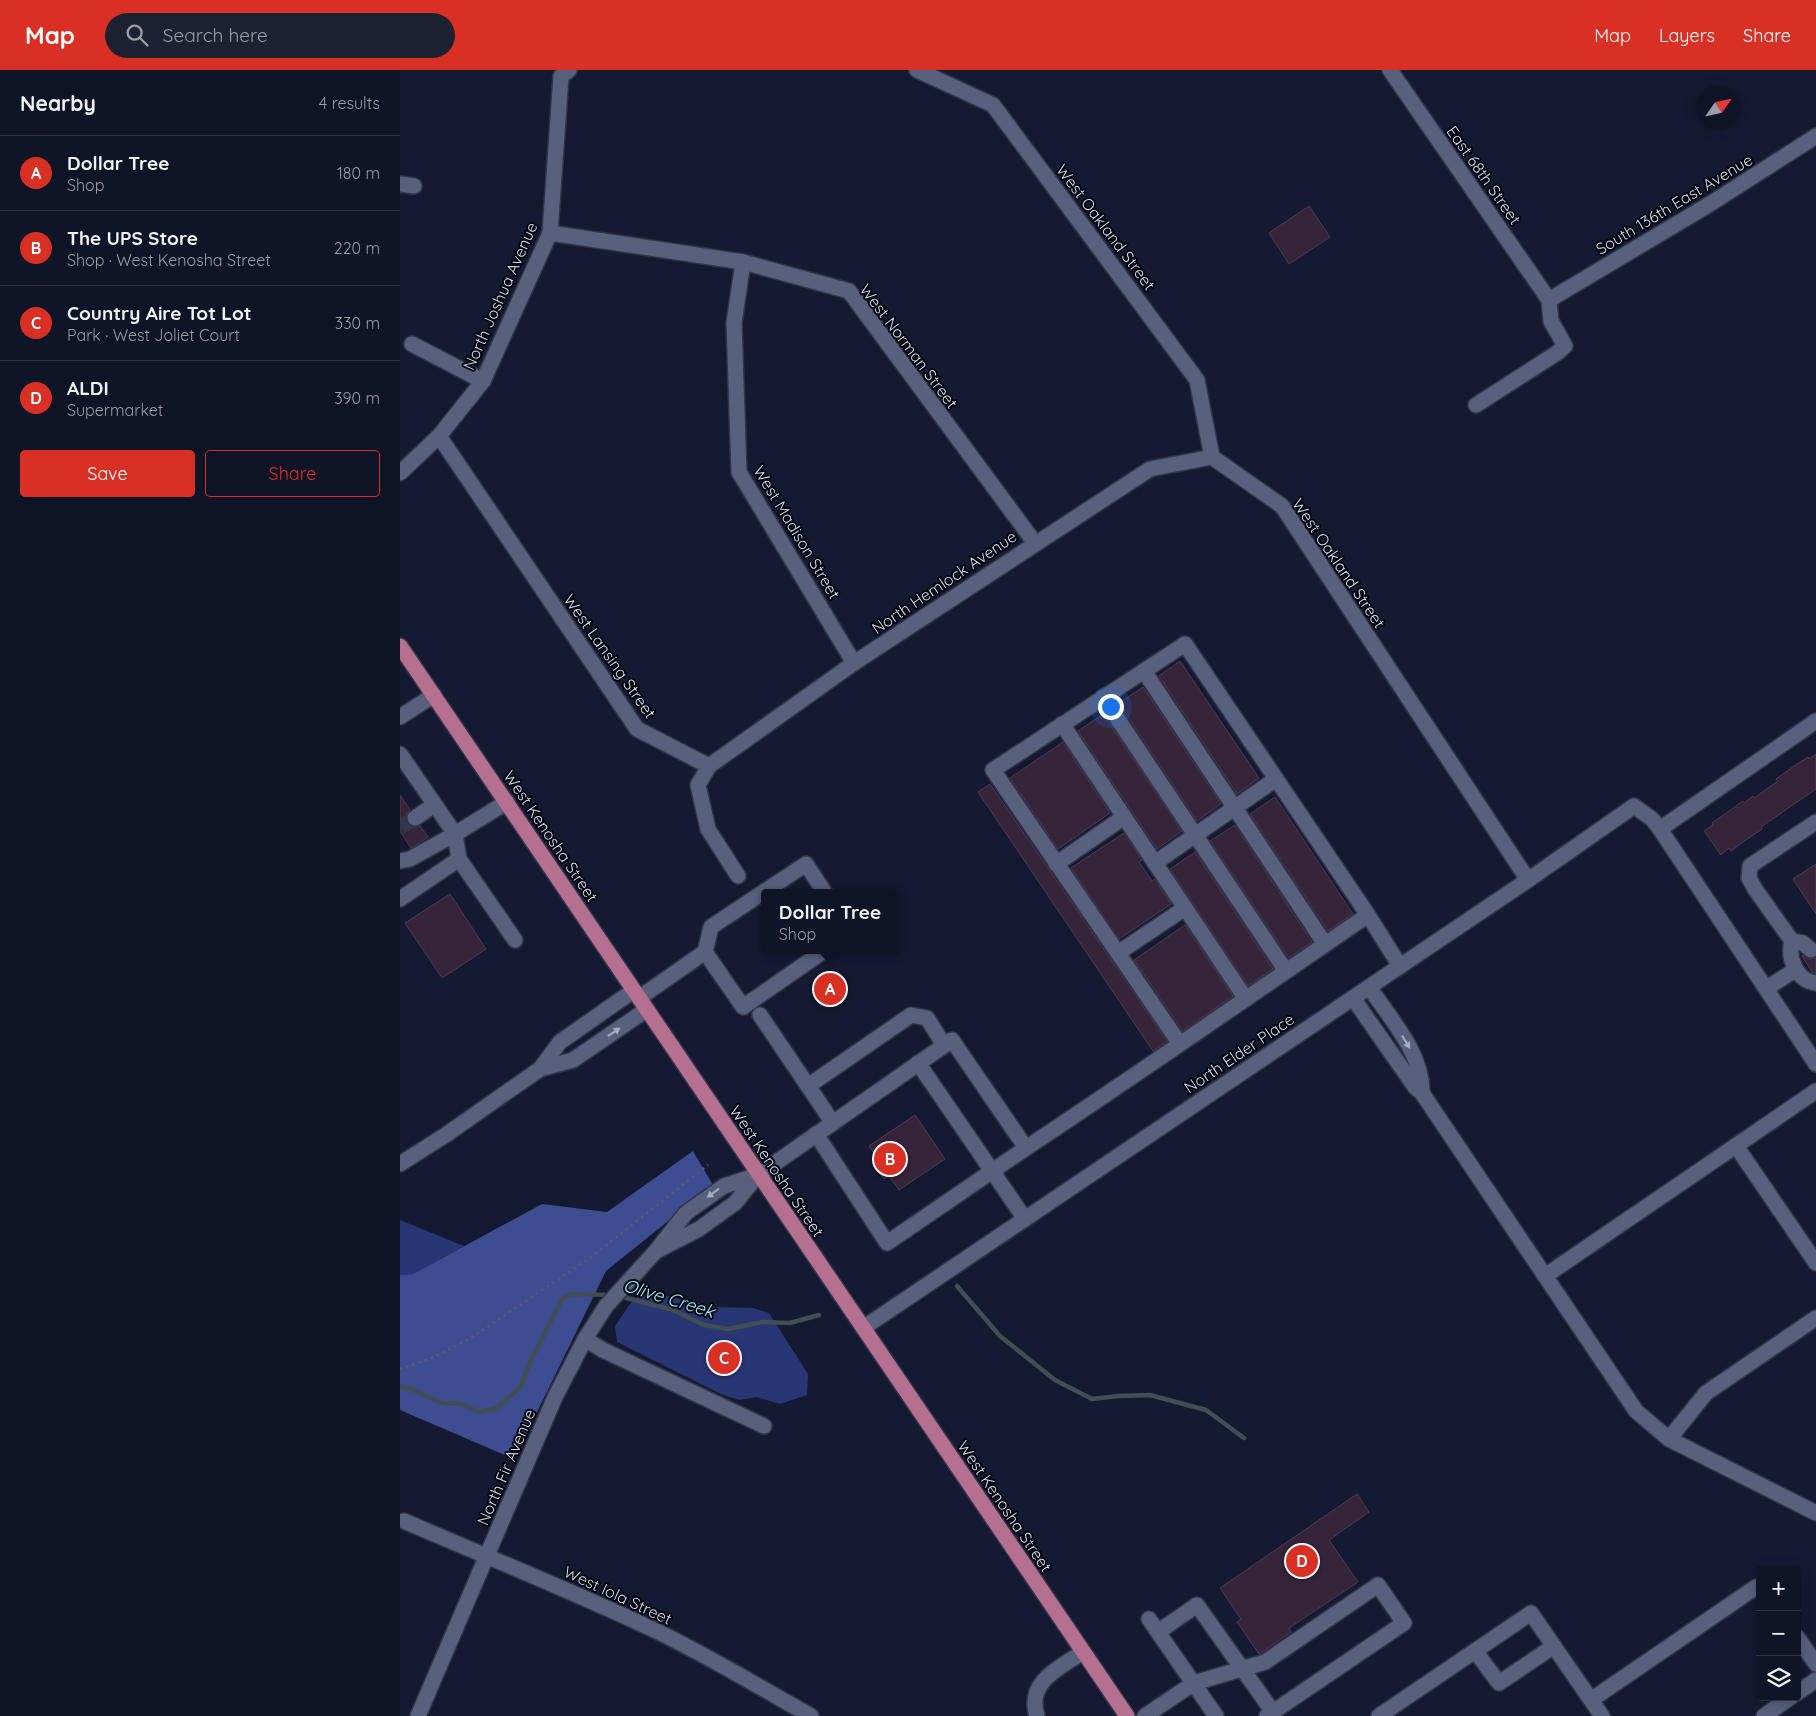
<!DOCTYPE html>
<meta charset="utf-8">
<style>
body{margin:0;font-family:Quicksand,sans-serif;background:#1d2132;color:#f1f3f6}
.controls{position:absolute;right:15px;bottom:15px;display:grid;overflow:hidden;border-radius:5px;box-shadow:0 2px 12px #0003}
.controls button{width:45px;height:45px;display:grid;place-items:center;padding:0;border:0;border-bottom:1px solid #2f3343;background:#0f1426;color:#f1f3f6;font:25px sans-serif}
.compass{position:absolute;left:1296px;top:15px;width:45px;height:45px;border-radius:50%;background:#0f1426;box-shadow:0 2px 12px #0003;rotate:56deg}
.you{position:absolute;left:710px;top:636px;width:18px;height:18px;margin:-12px;border:4px solid #fff;border-radius:50%;background:#1a73e8;box-shadow:0 0 0 8px #1a73e833}
.badge{display:grid;place-items:center;width:32px;height:32px;border-radius:50%;background:#d93025;color:#fff;font-size:16px;font-weight:700}
.pin{position:absolute;translate:-50% -50%;border:2px solid #fff;box-shadow:0 1px 5px #0006}
.popup{position:absolute;left:361px;top:819px;width:138px;height:65px;box-sizing:border-box;display:grid;place-content:center;border-radius:5px;background:#0f1426;filter:drop-shadow(0 1px 4px #0005);font-size:16px;white-space:nowrap;color:#9b9ea7}
.popup b{font-size:19px;color:#f1f3f6}
.popup::after{content:'';position:absolute;left:50%;top:100%;margin-left:-10px;border:10px solid transparent;border-top-color:#0f1426}
.list{margin:0;padding:0;list-style:none}
h2{display:flex;justify-content:space-between;align-items:center;height:65px;margin:0;padding:0 20px;font-size:21px}
h2 small{font-size:16px;font-weight:400;color:#9b9ea7}
.list li{display:grid;grid-template-columns:32px 1fr auto;gap:15px;align-items:center;box-sizing:border-box;height:75px;padding:0 20px;border-top:1px solid #2f3343}
.list b{display:block;font-size:19px;white-space:nowrap}
.list p{margin:0;font-size:16px;white-space:nowrap;color:#9b9ea7}
.list em{font-size:16px;font-style:normal;color:#9b9ea7}
.actions{display:flex;gap:10px;padding:15px 20px}
.actions a{flex:1;padding:11px 0;border:1px solid #d93025;border-radius:5px;text-align:center;font-size:18px;color:#d93025}
.actions .main{background:#d93025;color:#fff}
.icon{flex:none;width:28px;height:28px;fill:none;stroke:currentColor;stroke-width:2;stroke-linecap:round;stroke-linejoin:round}
.map{position:relative;flex:none;width:1416px;height:1646px;overflow:hidden}
header{display:flex;align-items:center;gap:30px;box-sizing:border-box;height:70px;padding:0 25px;background:#d93025;color:#fff}
header strong{font-size:24px}
nav{display:flex;gap:28px;margin-inline-start:auto;font-size:18px}
.search{width:350px;height:45px;background:#1d2132;display:flex;align-items:center;gap:12px;box-sizing:border-box;padding:0 18px;border-radius:28px;color:#9b9ea7;font-size:19px}
main{display:flex}
aside{flex:1;background:#0f1426}
.map>svg:first-child{display:block}
.green{fill:#293675}
.forest{fill:#3d4d91}
.lines{fill:none;stroke-linecap:round;stroke-linejoin:round}
.stream{stroke:#424e54;stroke-width:4.5}
.building{fill:#36243b;stroke:#4f3c54}
.minor-tunnel{stroke:#31374e;stroke-width:15;stroke-dasharray:15 8;stroke-linecap:butt}
.minor-casing{stroke:#323448;stroke-width:18}
.major-casing{stroke:#323448;stroke-width:18}
.path{stroke:#555b70;stroke-width:2.5;stroke-dasharray:2.5 4;stroke-linecap:butt}
.minor{stroke:#58607d;stroke-width:15}
.major{stroke:#b4708e;stroke-width:15}
.oneway{fill:#a5acc1}
.labels{text-anchor:middle;dominant-baseline:central;stroke-width:4;stroke-linejoin:round;paint-order:stroke}
.street-label{font-size:16px;fill:#d8deef;stroke:#040610}
.water-label{font-size:18px;font-style:italic;fill:#98effd;stroke:#040610}
</style>
<header>
<strong>Map</strong>
<div class="search"><svg class="icon" aria-label="search" viewBox="0 0 24 24"><circle cx="10" cy="10" r="6"/><path d="M15 15l6 6"/></svg>Search here</div>
<nav><a>Map</a><a>Layers</a><a>Share</a></nav>
</header>
<main>
<aside>
<h2>Nearby<small>4 results</small></h2>
<ul class="list">
<li><span class="badge">A</span><div><b>Dollar Tree</b><p>Shop</p></div><em>180 m</em></li>
<li><span class="badge">B</span><div><b>The UPS Store</b><p>Shop · West Kenosha Street</p></div><em>220 m</em></li>
<li><span class="badge">C</span><div><b>Country Aire Tot Lot</b><p>Park · West Joliet Court</p></div><em>330 m</em></li>
<li><span class="badge">D</span><div><b>ALDI</b><p>Supermarket</p></div><em>390 m</em></li>
</ul>
<div class="actions"><a class="main">Save</a><a>Share</a></div>
</aside>
<div class="map">
<svg width="1416" height="1646" viewBox="0 0 1416 1646">
<rect width="100%" height="100%" fill="#141a32"/>
<!-- green -->
<g class="green">
<path d="M0,1150l64,26 -51,28 -13,1z"/>
<path d="M242,1221l44,9 29,7 38,1 16,5 39,61 -1,21 -27,9 -23,-7 -18,3 -18,-6 -104,-52 -2,-16 15,-22z"/>
</g>
<!-- forest -->
<path class="forest" d="M293,1081l20,34 -107,86 -92,188 -114,-49v-135l13,-1 129,-70 65,8z"/>
<g class="lines">
<!-- stream -->
<g class="stream">
<path d="M557,1216l43,50 55,44 37,19 26,-3 32,-1 56,15 38,28"/>
<path d="M219,1226l54,14 31,15 24,4 34,-7 28,1 29,-8"/>
<path d="M0,1317l11,2 31,14 20,1 17,8 16,-3 26,-22 8,-23 33,-65 8,-5 42,1"/>
</g>
</g>
<!-- building -->
<g class="building">
<path d="M909,136l21,31 -41,27 -20,-31z"/>
<path d="M780,591l79,117 -22,16 -78,-118z"/>
<path d="M743,617l78,117 -24,17 -78,-118z"/>
<path d="M703,644l79,117 -25,18 -79,-118z"/>
<path d="M663,672l47,71 -52,36 -48,-71z"/>
<path d="M1416,684v35l-55,38 1,2 -16,11 -15,11 -2,-3 -8,7 -17,-24 9,-6 -1,-2 31,-22 1,2 9,-7 1,2 24,-17 -2,-2 21,-15 11,-7 1,2z"/>
<path d="M590,714l177,257 -14,10 -175,-259z"/>
<path d="M0,725l10,15 -4,4 1,9 4,4 9,-1 8,11 -17,11 -11,-17z"/>
<path d="M875,727l78,117 -25,17 -78,-117z"/>
<path d="M835,755l77,117 -23,16 -79,-117z"/>
<path d="M724,763l18,27 -3,2 13,19 3,-2 16,25 -52,35 -48,-71z"/>
<path d="M795,782l78,117 -25,17 -78,-117z"/>
<path d="M1416,794v50l-23,-35z"/>
<path d="M50,824l36,55 -44,29 -37,-55z"/>
<path d="M785,855l48,71 -50,35 -49,-71z"/>
<path d="M1403,885l7,4 6,-1v15l-4,-1 -10,-16z"/>
<path d="M515,1045l30,44 -46,31 -10,-14 -5,3 -10,-14 5,-4 -10,-15z"/>
<path d="M957,1424l12,18 -40,28 29,42 -69,46 2,4 -32,22 -22,-32 4,-3 -21,-31z"/>
</g>
<g class="lines">
<!-- minor-tunnel -->
<path class="minor-tunnel" d="M0,757l15,-9"/>
<defs>
<g id="minor">
<path d="M517,0l76,35 204,275 15,77 70,49 246,374"/>
<path d="M990,0l159,230 2,21 14,25 -8,7 -81,52"/>
<path d="M0,114l14,2"/>
<path d="M150,163l193,29 106,29 186,252"/>
<path d="M343,192l-9,61 5,149 115,191"/>
<path d="M1149,230l161,-96 106,-68"/>
<path d="M12,274l71,37"/>
<path d="M39,366l198,293 72,37 -11,19 10,44 30,47"/>
<path d="M0,403l39,-37 44,-55 67,-148 11,-157 8,-6"/>
<path d="M744,601l181,273"/>
<path d="M703,627l183,274"/>
<path d="M0,647l34,-22"/>
<path d="M662,654l184,275"/>
<path d="M0,684l55,80 52,-32"/>
<path d="M309,696l145,-103 296,-194 62,-12"/>
<path d="M15,748l19,-13"/>
<path d="M1416,752l-66,44 -1,12 6,11 37,52c-5,17 5,40 24,42"/>
<path d="M1260,759l156,-108"/>
<path d="M0,791l10,-2 45,-25 4,25 56,81"/>
<path d="M755,793l121,-84"/>
<path d="M656,794l68,-47"/>
<path d="M0,829l59,-40"/>
<path d="M968,845l32,51"/>
<path d="M1392,871l11,2 8,7"/>
<path d="M305,882l38,55 82,-57"/>
<path d="M718,883l67,-45"/>
<path d="M969,917c21,31 54,67 53,106"/>
<path d="M1367,918l28,-18"/>
<path d="M239,928l66,-46 6,-25 95,-63 19,29"/>
<path d="M953,928l62,89 7,6 214,318 33,28 147,74"/>
<path d="M360,945l73,108"/>
<path d="M518,993l107,156"/>
<path d="M140,999l33,-9 73,-50"/>
<path d="M408,1016l103,-71 16,3 17,27"/>
<path d="M416,1064l71,109 139,-95"/>
<path d="M1336,1076l80,117"/>
<path d="M0,1094l47,-30 93,-65 20,-27 73,-51"/>
<path d="M358,1105l-34,11 -38,27 -30,38 43,-22 36,-26 23,-28 194,-135 74,108c115,-76 228,-155 342,-233l-183,-271 -192,126 187,274"/>
<path d="M1145,1206l271,-185"/>
<path d="M463,1258l665,-448 106,-74 18,13 8,10 156,235"/>
<path d="M185,1269l18,11 161,76"/>
<path d="M1269,1369l37,-46 110,-75"/>
<path d="M4,1451c81,35 163,68 244,106 56,26 109,59 163,89"/>
<path d="M749,1549l67,97"/>
<path d="M758,1562l39,-27 76,107"/>
<path d="M1397,1567l19,27"/>
<path d="M1075,1581l24,32 55,-37"/>
<path d="M1397,1623l19,-13"/>
<path d="M1191,1630l165,-113 4,1"/>
<path d="M18,1646l137,-319 30,-58 21,-33 50,-55"/>
<path d="M637,1646c-11,-34 22,-48 46,-64"/>
<path d="M745,1646l49,-33 71,-21 113,-77 26,38 -137,93"/>
<path d="M979,1646l152,-103 71,103"/>
<path d="M1364,1646l27,-19"/>
</g>
<path id="major" d="M0,576l727,1070"/>
</defs>
<!-- minor casing -->
<use href="#minor" class="minor-casing"/>
<!-- major casing -->
<use href="#major" class="major-casing"/>
<!-- path -->
<path class="path" d="M0,1299l32,-11 39,-20 123,-83 114,-90"/>
<!-- minor -->
<use href="#minor" class="minor"/>
<!-- major -->
<use href="#major" class="major"/>
</g>
<!-- one-way arrows -->
<defs><path id="oneway-solid" d="M-6-.8H1V-3.2L6.5 0L1 3.2V.8H-6Z" transform="scale(1.25)"/></defs>
<g class="oneway">
<use href="#oneway-solid" transform="translate(214 962) rotate(-34)"/>
<use href="#oneway-solid" transform="translate(1006 972) rotate(58)"/>
<use href="#oneway-solid" transform="translate(313 1123) rotate(144)"/>
</g>
<g class="labels">
<!-- street labels -->
<g class="street-label">
<text transform="translate(1084 105) rotate(55)">East 68th Street</text>
<text transform="translate(1274 134) rotate(-31)">South 136th East Avenue</text>
<text transform="translate(706 157) rotate(53)">West Oakland Street</text>
<text transform="translate(100 226) rotate(-66)">North Joshua Avenue</text>
<text transform="translate(509 276) rotate(53)">West Norman Street</text>
<text transform="translate(397 462) rotate(59)">West Madison Street</text>
<text transform="translate(939 493) rotate(56)">West Oakland Street</text>
<text transform="translate(544 512) rotate(-34)">North Hemlock Avenue</text>
<text transform="translate(210 586) rotate(55)">West Lansing Street</text>
<text transform="translate(151 766) rotate(56)">West Kenosha Street</text>
<text transform="translate(839 983) rotate(-34)">North Elder Place</text>
<text transform="translate(377 1101) rotate(56)">West Kenosha Street</text>
<text transform="translate(106 1397) rotate(-67)">North Fir Avenue</text>
<text transform="translate(605 1436) rotate(56)">West Kenosha Street</text>
<text transform="translate(218 1525) rotate(25)">West Iola Street</text>
</g>
<!-- water labels -->
<g class="water-label">
<text transform="translate(269 1228) rotate(17)">Olive Creek</text>
</g>
</g>
</svg>
<div class="controls">
<button>+</button>
<button>−</button>
<button><svg class="icon" aria-label="layers" viewBox="0 0 24 24"><path d="M12 4l9 5-9 5-9-5zM3 14l9 5 9-5"/></svg></button>
</div>
<svg class="compass" viewBox="-18 -18 36 36"><path d="M0-13l5 13h-10z" fill="#e53935"/><path d="M0 13l5-13h-10z" fill="#9b9ea7"/></svg>
<div class="you"></div>
<div class="pin badge" style="left:430px;top:919px">A</div>
<div class="popup"><b>Dollar Tree</b>Shop</div>
<div class="pin badge" style="left:490px;top:1089px">B</div>
<div class="pin badge" style="left:324px;top:1288px">C</div>
<div class="pin badge" style="left:902px;top:1491px">D</div>
</div>
</main>
